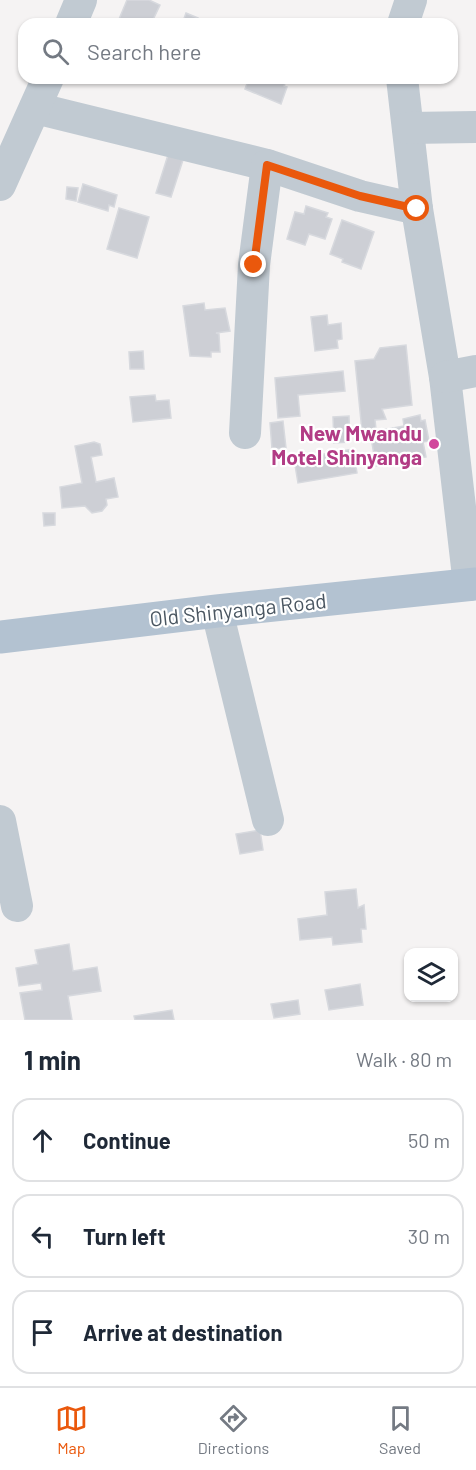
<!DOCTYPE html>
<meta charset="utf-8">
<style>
body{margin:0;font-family:Barlow,sans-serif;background:#f6f6f7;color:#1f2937}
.controls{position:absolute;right:18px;bottom:18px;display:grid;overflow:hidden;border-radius:12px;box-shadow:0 2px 4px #0004}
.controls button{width:54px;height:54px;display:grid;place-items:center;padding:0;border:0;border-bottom:2px solid #e0e1e3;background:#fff;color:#1f2937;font:30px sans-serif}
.stop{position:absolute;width:18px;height:18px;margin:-14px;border:4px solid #ea580c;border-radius:50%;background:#fff}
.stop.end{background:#ea580c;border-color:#fff;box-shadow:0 2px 6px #0008}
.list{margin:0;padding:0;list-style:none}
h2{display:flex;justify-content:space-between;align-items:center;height:78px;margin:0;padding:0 24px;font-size:26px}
h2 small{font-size:20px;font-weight:400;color:#747a83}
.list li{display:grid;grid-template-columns:39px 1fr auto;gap:18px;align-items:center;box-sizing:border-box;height:84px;margin:0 12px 12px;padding:0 12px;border:2px solid #e0e1e3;border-radius:18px}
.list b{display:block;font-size:22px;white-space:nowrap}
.list em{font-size:20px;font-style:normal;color:#747a83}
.icon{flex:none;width:33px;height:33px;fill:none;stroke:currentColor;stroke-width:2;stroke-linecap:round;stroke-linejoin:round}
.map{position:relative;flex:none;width:476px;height:1020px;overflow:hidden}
.search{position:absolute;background:#fff;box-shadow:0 2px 4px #0004;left:18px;right:18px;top:18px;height:66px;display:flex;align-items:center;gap:15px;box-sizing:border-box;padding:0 21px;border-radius:18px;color:#747a83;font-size:22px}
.sheet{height:366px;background:#fff}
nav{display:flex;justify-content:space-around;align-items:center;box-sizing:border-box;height:84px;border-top:2px solid #e0e1e3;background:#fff;font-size:16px;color:#747a83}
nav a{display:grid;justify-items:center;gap:3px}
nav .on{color:#ea580c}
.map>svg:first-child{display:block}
.building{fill:#cdcfd5;stroke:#d7d9de;stroke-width:1.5}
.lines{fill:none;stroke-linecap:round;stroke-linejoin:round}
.minor{stroke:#c1cad2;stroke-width:32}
.major{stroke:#b3c2d1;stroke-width:33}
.route{stroke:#ea580c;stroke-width:8}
.hotel-dot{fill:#d1479c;stroke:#fff;stroke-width:2}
.labels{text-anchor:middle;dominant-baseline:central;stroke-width:4.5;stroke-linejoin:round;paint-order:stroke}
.hotel-label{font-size:21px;font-weight:bold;fill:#b23c85;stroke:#fff;text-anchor:end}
.street-label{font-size:21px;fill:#4a5661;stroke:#fff}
</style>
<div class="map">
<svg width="476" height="1020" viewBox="0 0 476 1020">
<rect width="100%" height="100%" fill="#f5f3f3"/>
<!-- building -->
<g class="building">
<path d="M127,0h22l11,5 -9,19h-34z"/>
<path d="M186,13l12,5 -2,6h-14z"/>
<path d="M249,78h38l-3,8 3,1 -6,17 -36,-15z"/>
<path d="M168,155l15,5 -12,37 -15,-4z"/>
<path d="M83,184l34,11 -3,12 -5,-2 -1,6 -30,-9z"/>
<path d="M67,187l11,1 -2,13 -10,-2z"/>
<path d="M306,206l22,7 -2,4 6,2 -7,20 -16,-5 -4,11 -18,-6 8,-27 9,2z"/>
<path d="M119,208l30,9 -12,41 -30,-9z"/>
<path d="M342,220l32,12 -13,37 -19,-7 1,-3 -13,-5z"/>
<path d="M204,303l1,7 20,-2 5,23 -14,2 3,1 1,18h-9v5l-21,-1 -7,-50z"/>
<path d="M327,315l1,10 13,-2 1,16 -5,1 1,8 -23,3 -4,-34z"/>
<path d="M406,345l6,60 -30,4 4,10 -11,1 1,9 -14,2 -7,-70 19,-2 6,-11z"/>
<path d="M143,351l1,18h-14l-1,-17z"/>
<path d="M343,371l2,20 -47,4 2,21 -22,2 -3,-40z"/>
<path d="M155,395l1,6 13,-1 2,18 -38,4 -3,-25z"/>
<path d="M420,415l1,6 4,-1 4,21 -6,1 3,15 -19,3 -2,-8 -13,3 1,8 -17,3 -6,-34 34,-6 -1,-7z"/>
<path d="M349,416l1,26 -16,1 -1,-26z"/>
<path d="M283,421l3,27 -14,1 -2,-26z"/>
<path d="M94,442l6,2 2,11 -11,2 5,25 18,-4 4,19 -12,2 1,6 -5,6 -10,2 -7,-7 -23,2 -2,-21 22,-4 -7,-37z"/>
<path d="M353,449l4,24 -59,10 -4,-24z"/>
<path d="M43,513h12v12l-11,1z"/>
<path d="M260,830l3,20 -23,4 -4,-20z"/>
<path d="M356,889l2,19 6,-3 2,24h-5l1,13 -29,3 -1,-8 -32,3 -2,-21 29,-4 -2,-23z"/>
<path d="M69,944l4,27 24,-4 4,24 -33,5 4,24h-47l-5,-27 22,-3 -1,-7 -22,3 -3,-18 22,-4 -3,-14z"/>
<path d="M360,984l3,21 -34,5 -4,-20z"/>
<path d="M298,1000l2,14 -26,4 -3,-14z"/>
<path d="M172,1010l2,10h-39l-1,-4z"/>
</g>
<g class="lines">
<!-- minor -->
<g class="minor">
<path d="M71,24l10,-24"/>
<path d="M403,24l8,-24"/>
<path d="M402,78l15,131 28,168 24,208"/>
<path d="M35,108l232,57 93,31 57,13"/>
<path d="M408,128l68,-1"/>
<path d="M0,185l48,-107"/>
<path d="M445,377l31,-6"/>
<path d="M245,433l9,-168 13,-100"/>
<path d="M217,611l51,209"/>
<path d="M0,821l17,85"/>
</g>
<!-- major -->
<path class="major" d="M0,637l217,-26 259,-27"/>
</g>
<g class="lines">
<!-- route -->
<path class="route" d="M254,265l13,-100 93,31 57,13"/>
</g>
<!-- markers -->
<circle class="hotel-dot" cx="434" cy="444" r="6"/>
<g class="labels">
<!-- hotel labels -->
<g class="hotel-label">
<text x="422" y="432">New Mwandu<tspan x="422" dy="24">Motel Shinyanga</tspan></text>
</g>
<!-- street labels -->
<g class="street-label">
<text transform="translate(238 609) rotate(-6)">Old Shinyanga Road</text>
</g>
</g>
</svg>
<div class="controls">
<button><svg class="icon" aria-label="layers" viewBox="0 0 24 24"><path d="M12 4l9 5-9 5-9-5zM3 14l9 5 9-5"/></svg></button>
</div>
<div class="stop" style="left:417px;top:209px"></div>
<div class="stop end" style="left:254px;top:265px"></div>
<div class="search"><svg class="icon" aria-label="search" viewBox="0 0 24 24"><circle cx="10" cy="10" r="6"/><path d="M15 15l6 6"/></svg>Search here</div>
</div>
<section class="sheet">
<h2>1 min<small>Walk · 80 m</small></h2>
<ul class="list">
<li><svg class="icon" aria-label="ahead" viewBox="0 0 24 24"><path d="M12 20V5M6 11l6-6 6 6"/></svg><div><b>Continue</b></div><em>50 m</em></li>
<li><svg class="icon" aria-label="left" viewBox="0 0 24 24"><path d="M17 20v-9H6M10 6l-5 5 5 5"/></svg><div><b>Turn left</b></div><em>30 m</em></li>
<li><svg class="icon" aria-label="arrive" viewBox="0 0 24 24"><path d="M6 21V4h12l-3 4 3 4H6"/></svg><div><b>Arrive at destination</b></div></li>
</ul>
</section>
<nav>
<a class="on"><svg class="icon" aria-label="map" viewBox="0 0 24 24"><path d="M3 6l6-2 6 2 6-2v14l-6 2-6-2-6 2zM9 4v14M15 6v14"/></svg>Map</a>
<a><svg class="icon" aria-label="directions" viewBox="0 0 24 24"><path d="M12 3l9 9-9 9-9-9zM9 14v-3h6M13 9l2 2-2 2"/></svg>Directions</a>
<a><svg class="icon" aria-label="saved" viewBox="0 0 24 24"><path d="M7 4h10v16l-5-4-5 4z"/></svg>Saved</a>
</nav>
